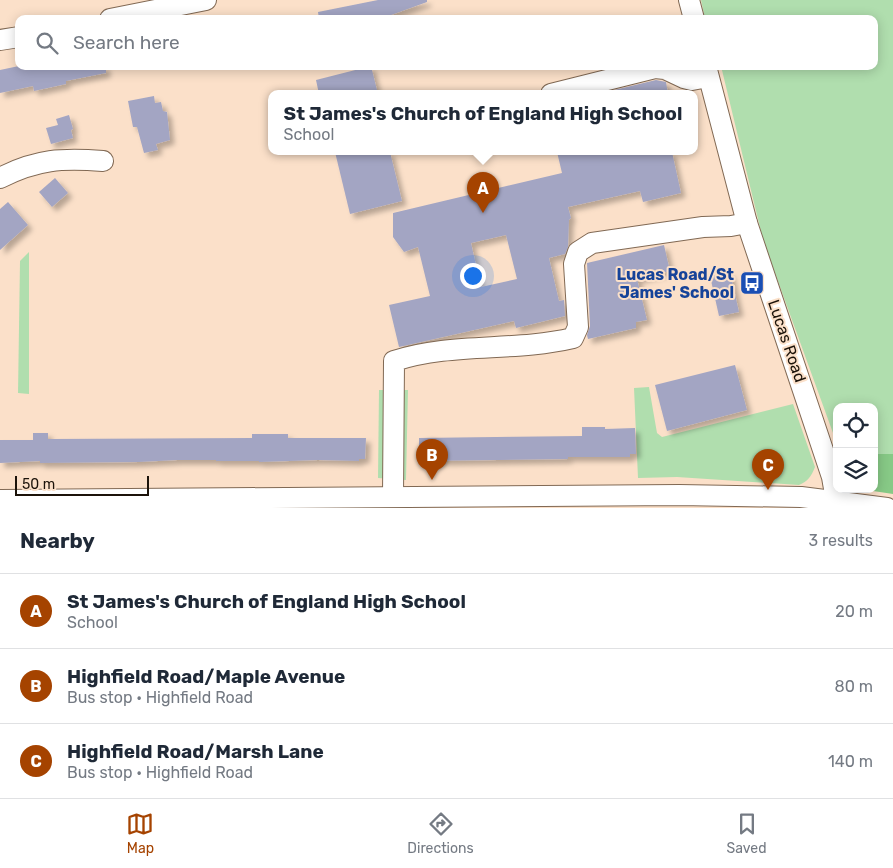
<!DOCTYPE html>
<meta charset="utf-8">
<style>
body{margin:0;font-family:Rubik,sans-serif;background:#f6f6f7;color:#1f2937}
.controls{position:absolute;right:15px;bottom:15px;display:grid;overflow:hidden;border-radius:10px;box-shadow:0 2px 12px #0003}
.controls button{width:45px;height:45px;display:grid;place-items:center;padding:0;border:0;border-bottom:1px solid #e0e1e3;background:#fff;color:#1f2937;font:25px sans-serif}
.scale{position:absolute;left:15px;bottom:12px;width:134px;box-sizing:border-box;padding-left:5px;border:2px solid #1c130a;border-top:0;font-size:14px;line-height:18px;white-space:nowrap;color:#1c130a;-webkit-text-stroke:4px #fbe0c9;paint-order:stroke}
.you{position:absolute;left:472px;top:275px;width:18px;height:18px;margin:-12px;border:4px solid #fff;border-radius:50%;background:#1a73e8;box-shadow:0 0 0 8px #1a73e833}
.badge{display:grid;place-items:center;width:32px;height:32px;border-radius:50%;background:#a54300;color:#fff;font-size:16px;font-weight:700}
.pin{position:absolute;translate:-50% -41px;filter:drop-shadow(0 1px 2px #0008)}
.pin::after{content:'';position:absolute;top:26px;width:18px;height:15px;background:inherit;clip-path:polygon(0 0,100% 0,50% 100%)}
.popup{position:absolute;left:268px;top:90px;width:430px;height:65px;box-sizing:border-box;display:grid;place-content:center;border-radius:10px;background:#fff;filter:drop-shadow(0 1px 4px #0005);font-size:16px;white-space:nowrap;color:#747a83}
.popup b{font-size:19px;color:#1f2937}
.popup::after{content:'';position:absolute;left:50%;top:100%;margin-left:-10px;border:10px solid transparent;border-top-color:#fff}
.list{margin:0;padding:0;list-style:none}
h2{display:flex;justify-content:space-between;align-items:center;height:65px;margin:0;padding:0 20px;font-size:21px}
h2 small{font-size:16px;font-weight:400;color:#747a83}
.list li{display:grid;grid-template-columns:32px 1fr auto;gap:15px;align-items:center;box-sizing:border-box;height:75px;padding:0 20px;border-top:1px solid #e0e1e3}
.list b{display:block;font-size:19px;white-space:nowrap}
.list p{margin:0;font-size:16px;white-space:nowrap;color:#747a83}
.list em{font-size:16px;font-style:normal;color:#747a83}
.icon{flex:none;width:28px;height:28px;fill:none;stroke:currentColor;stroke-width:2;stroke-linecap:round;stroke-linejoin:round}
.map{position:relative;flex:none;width:893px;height:508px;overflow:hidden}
.search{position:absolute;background:#fff;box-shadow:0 2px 12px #0003;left:15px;right:15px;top:15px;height:55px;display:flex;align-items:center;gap:12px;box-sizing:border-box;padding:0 18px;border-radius:10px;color:#747a83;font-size:19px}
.sheet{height:290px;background:#fff}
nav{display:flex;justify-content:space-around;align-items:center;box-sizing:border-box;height:70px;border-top:1px solid #e0e1e3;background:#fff;font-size:14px;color:#747a83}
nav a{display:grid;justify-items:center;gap:2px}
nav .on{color:#a54300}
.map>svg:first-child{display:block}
.green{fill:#b0deae}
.forest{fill:#87c986}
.building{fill:#a3a5c3;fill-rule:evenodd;filter:url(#shadow)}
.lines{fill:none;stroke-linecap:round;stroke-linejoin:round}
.minor-casing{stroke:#816954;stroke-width:22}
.minor{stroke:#fff;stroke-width:20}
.labels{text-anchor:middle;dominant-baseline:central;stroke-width:4;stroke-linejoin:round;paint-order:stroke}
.transit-label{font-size:16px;font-weight:bold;fill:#164399;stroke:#fbe0c9;text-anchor:end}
.street-label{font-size:16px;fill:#1c130a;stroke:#fbe0c9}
</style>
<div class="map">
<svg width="893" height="508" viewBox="0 0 893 508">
<defs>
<filter id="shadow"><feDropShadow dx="4.5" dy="4.5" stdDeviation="2.5" flood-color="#0004"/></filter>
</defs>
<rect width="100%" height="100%" fill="#fbe0c9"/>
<!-- green -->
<g class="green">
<path d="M701,0h192v454h-19v-47h-37v37l-74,-204 -42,-174h153v-47h-169z"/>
<path d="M29,252v142l-11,-1 2,-132z"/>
<path d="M649,387l8,46 5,4 131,-33 22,63c-4,10 -7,14 -16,18l-122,-8 -39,1 -4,-90z"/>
<path d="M379,390h29l-2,90 -28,-2z"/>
</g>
<!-- forest -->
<path class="forest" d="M874,454h19v40l-33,-5h14z"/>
<!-- building -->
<g class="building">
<path d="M378,0h49v2l-47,17h-61l-1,-7z"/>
<path d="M19,66h87v7l-40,8v3l-32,7 -1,-5 -33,7v-23z"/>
<path d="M371,66l7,28h-59l-3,-14z"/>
<path d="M656,80l10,2 2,12h-58v-3z"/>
<path d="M154,96l1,7 6,-1 2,9 4,1 3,28 -14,4 2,6 -14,3 -7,-26h-4l-5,-26z"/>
<path d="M69,115l4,14 -2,1 2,8 -22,6 -5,-16 12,-3 -2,-6z"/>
<path d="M335,152h55l12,49 -52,13z"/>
<path d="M557,152h115l9,41 -38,9 -3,-11 -72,16 3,11 -2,2 -1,27 -3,7 -16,4 10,43 5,-1 1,16 -49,12 -2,-7 -115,26 -10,-42 41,-9 -12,-49 -14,5 -11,-15v-24l169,-40zM506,235l11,44 -36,8 -10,-44z"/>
<path d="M55,178l13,15 -16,14 -13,-15z"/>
<path d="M8,202l20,23 -28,25v-41z"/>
<path d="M664,245l6,26 -33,8 10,41 -11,2v6l-48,11 -1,-4 3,-9 -3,-63z"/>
<path d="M730,272l9,40 -20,4 -9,-40z"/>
<path d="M735,365l12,45 -80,21 -12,-46z"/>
<path d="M582,427h23v2l30,-1 1,26h-6v3h-62v2l-143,2v-3l-6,1v-21l163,-2z"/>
<path d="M33,433h15v6l204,-1v-4h36v4h78l-1,21h-6v2l-41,-1 -59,2v-1h-43v-1h-39l-39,2 -98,1v-2l-40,2v-23h33z"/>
</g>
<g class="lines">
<defs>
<g id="minor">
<path d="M689,0l5,19"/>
<path d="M110,19l96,-19"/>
<path d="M0,40l19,-3"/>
<path d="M706,66l41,157 85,254 4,23"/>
<path d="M551,94l104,-26 10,1 19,9 8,2 16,-3"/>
<path d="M0,178c37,-19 62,-20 103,-17"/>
<path d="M393,496l1,-135c57,-19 120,-9 179,-23l5,-11 -4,-63 4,-12 14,-9 111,-16 28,-1 16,-3"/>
<path d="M0,500l679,-5 122,2 86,11"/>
</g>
</defs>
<!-- minor casing -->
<use href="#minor" class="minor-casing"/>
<!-- minor -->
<use href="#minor" class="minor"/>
</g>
<!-- icons -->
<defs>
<symbol id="bus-square" viewBox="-11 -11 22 22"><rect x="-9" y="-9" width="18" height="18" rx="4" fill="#1a4fb4" stroke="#fbe0c9"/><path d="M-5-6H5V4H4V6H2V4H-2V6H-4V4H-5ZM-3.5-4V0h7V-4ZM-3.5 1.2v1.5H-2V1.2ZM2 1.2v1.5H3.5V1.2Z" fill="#fff"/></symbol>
</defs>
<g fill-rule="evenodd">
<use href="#bus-square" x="738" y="269" width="28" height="28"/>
</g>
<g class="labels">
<!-- transit labels -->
<g class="transit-label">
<text x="734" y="274">Lucas Road/St<tspan x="734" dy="18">James' School</tspan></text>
</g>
<!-- street labels -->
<g class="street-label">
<text transform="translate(787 341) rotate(71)">Lucas Road</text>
</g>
</g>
</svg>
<div class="controls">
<button><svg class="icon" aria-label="locate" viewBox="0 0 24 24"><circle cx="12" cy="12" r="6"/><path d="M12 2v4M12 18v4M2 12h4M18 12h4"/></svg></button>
<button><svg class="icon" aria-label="layers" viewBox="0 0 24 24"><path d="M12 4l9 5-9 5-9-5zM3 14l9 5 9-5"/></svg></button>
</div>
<div class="scale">50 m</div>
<div class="you"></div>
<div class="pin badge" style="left:483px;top:213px">A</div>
<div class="popup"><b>St James's Church of England High School</b>School</div>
<div class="pin badge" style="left:432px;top:480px">B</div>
<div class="pin badge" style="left:768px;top:490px">C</div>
<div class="search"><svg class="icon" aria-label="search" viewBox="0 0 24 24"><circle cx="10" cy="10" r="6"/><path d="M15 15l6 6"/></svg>Search here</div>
</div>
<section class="sheet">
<h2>Nearby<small>3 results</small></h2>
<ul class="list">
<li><span class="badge">A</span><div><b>St James's Church of England High School</b><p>School</p></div><em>20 m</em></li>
<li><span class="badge">B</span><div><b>Highfield Road/Maple Avenue</b><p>Bus stop · Highfield Road</p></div><em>80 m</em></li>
<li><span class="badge">C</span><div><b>Highfield Road/Marsh Lane</b><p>Bus stop · Highfield Road</p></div><em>140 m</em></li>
</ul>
</section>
<nav>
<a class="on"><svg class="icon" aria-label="map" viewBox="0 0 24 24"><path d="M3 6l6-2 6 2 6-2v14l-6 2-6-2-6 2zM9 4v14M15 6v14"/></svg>Map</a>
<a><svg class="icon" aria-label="directions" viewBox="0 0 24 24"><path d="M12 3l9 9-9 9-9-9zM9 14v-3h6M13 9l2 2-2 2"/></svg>Directions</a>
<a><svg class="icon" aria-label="saved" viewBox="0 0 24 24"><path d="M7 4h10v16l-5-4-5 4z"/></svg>Saved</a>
</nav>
